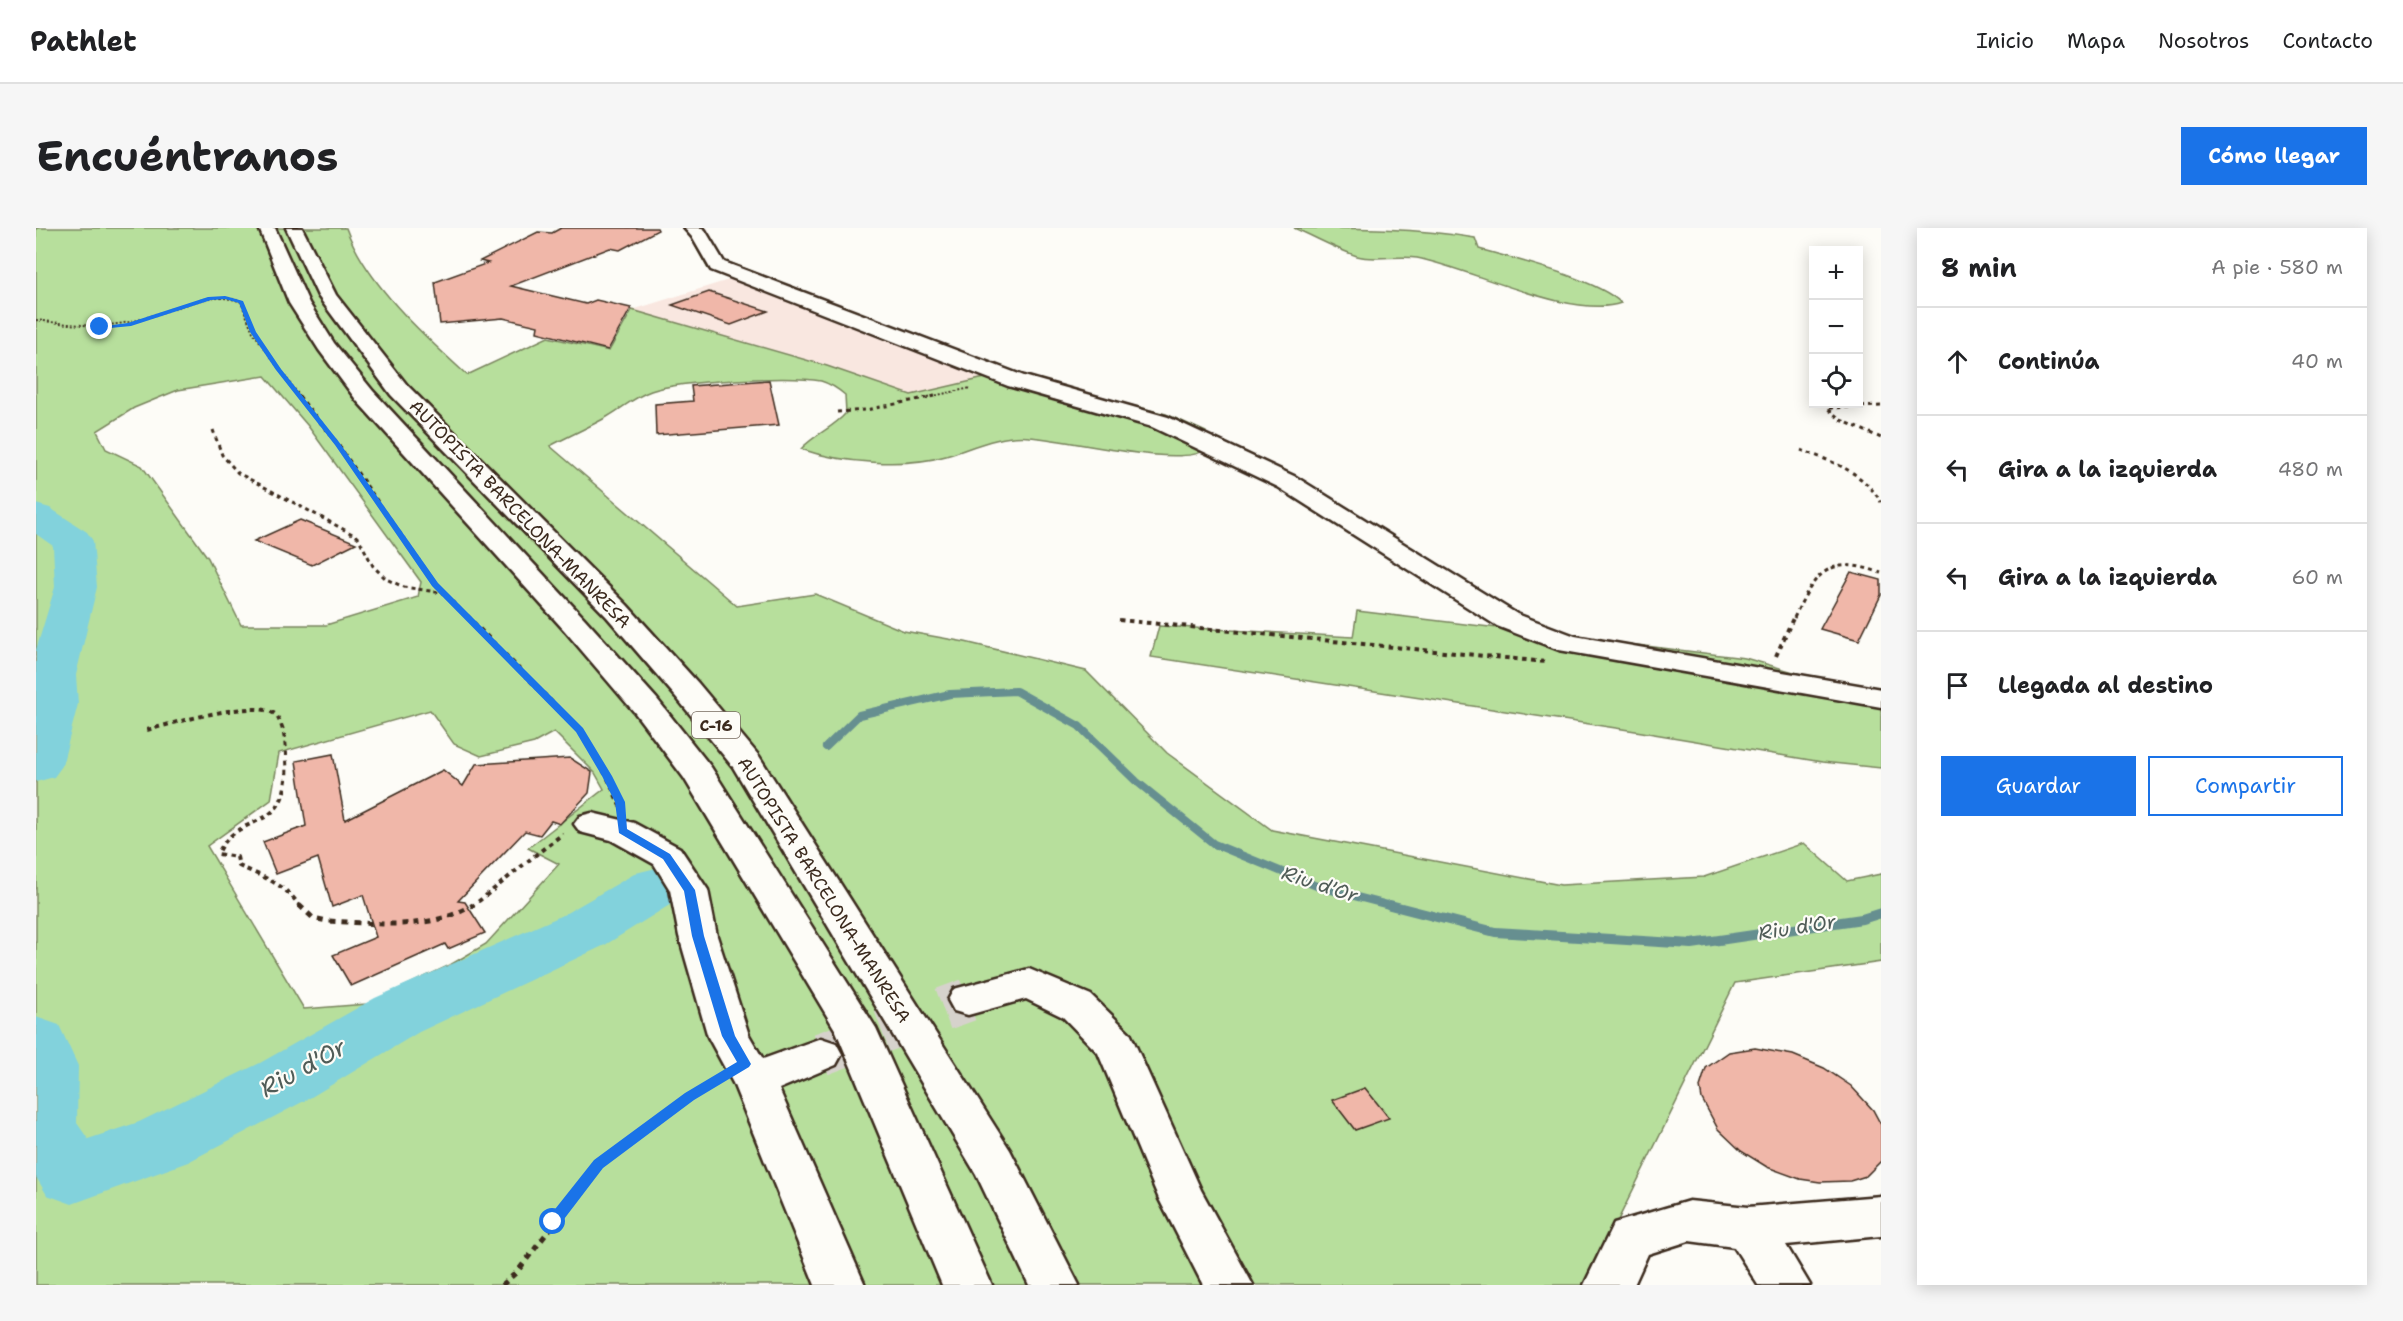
<!DOCTYPE html>
<html lang="es">
<meta charset="utf-8">
<style>
body{margin:0;font-family:"Shantell Sans",sans-serif;background:#f6f6f6;color:#202124}
.controls{position:absolute;right:18px;top:18px;display:grid;overflow:hidden;border-radius:0px;box-shadow:0 3px 15px #0003}
.controls button{width:54px;height:54px;display:grid;place-items:center;padding:0;border:0;border-bottom:2px solid #e0e0e0;background:#fff;color:#202124;font:30px sans-serif}
.stop{position:absolute;width:18px;height:18px;margin:-14px;border:4px solid #1a73e8;border-radius:50%;background:#fff}
.stop.end{background:#1a73e8;border-color:#fff;box-shadow:0 2px 6px #0008}
.list{margin:0;padding:0;list-style:none}
h2{display:flex;justify-content:space-between;align-items:center;height:78px;margin:0;padding:0 24px;font-size:26px}
h2 small{font-size:20px;font-weight:400;color:#757577}
.list li{display:grid;grid-template-columns:39px 1fr auto;gap:18px;align-items:center;box-sizing:border-box;height:108px;padding:0 24px;border-top:2px solid #e0e0e0}
.list b{display:block;font-size:22px;white-space:nowrap}
.list em{font-size:20px;font-style:normal;color:#757577}
.actions{display:flex;gap:12px;padding:18px 24px}
.actions a{flex:1;padding:14px 0;border:2px solid #1a73e8;border-radius:0px;text-align:center;font-size:21px;color:#1a73e8}
.actions .main{background:#1a73e8;color:#fff}
.icon{flex:none;width:33px;height:33px;fill:none;stroke:currentColor;stroke-width:2;stroke-linecap:round;stroke-linejoin:round}
.map{position:relative;flex:none;width:1845px;height:1057px;overflow:hidden;border-radius:0px}
header{display:flex;align-items:center;gap:36px;box-sizing:border-box;height:84px;padding:0 30px;background:#fff;border-bottom:2px solid #e0e0e0}
header strong{font-size:28px}
nav{display:flex;gap:33px;margin-inline-start:auto;font-size:21px}
.intro{display:flex;align-items:center;justify-content:space-between;box-sizing:border-box;height:144px;padding:0 36px}
h1{margin:0;font-size:42px}
.button{padding:15px 27px;border-radius:0px;background:#1a73e8;color:#fff;font-size:21px;font-weight:700}
main{display:flex;gap:36px;padding:0 36px}
aside{flex:1;background:#fff;border-radius:0px;box-shadow:0 3px 15px #0003}
.map>svg:first-child{display:block}
.built{fill:#f9e7e0}
.green{fill:#b7df9c;stroke:#79845d;stroke-width:1.5;fill-rule:evenodd}
.lines{fill:none;stroke-linecap:round;stroke-linejoin:round}
.stream-far1{stroke:#668f90;stroke-width:8}
.stream{stroke:#668f90;stroke-width:10}
.river{fill:#82d2dc;fill-rule:evenodd}
.building{fill:#f0b7a9;stroke:#3b2a1e;stroke-width:1.5}
.minor-tunnel{stroke:#d6d2cc;stroke-width:43;stroke-dasharray:43 22;stroke-linecap:butt}
.minor-casing{stroke:#3b2a1e;stroke-width:5}
.highway-casing{stroke:#3b2a1e;stroke-width:5}
.path-far3{stroke:#3b2a1e;stroke-width:2;stroke-dasharray:2 2;stroke-linecap:butt}
.path-far2{stroke:#3b2a1e;stroke-width:3;stroke-dasharray:4 4;stroke-linecap:butt}
.path-far1{stroke:#3b2a1e;stroke-width:4;stroke-dasharray:4.5 4.5;stroke-linecap:butt}
.path{stroke:#3b2a1e;stroke-width:5;stroke-dasharray:6 6;stroke-linecap:butt}
.minor{fill:#fdfcf7;fill-rule:evenodd}
.highway{fill:#fdfcf7;fill-rule:evenodd}
.route{fill:#1a73e8}
.labels{text-anchor:middle;dominant-baseline:central;stroke-width:4.5;stroke-linejoin:round;paint-order:stroke}
.shield{fill:#fdfcf7;stroke:#75695f;stroke-width:1.5}
.shield-label{font-size:16px;font-weight:bold;fill:#3b2a1e}
.street-label{font-size:18px;fill:#3b2a1e;stroke:#fdfcf7}
.water-label{font-size:20px;font-style:italic;fill:#505c57;stroke:#fdfcf7}
.near-water-label{font-size:24px;font-style:italic;fill:#505c57;stroke:#fdfcf7}
</style>
<header>
<strong>Pathlet</strong>
<nav><a>Inicio</a><a>Mapa</a><a>Nosotros</a><a>Contacto</a></nav>
</header>
<div class="intro"><h1>Encuéntranos</h1><a class="button">Cómo llegar</a></div>
<main>
<div class="map">
<svg width="1845" height="1057" viewBox="0 0 1845 1057">
<rect width="100%" height="100%" fill="#fdfcf7"/>
<filter id="ink" filterUnits="userSpaceOnUse"><feTurbulence type="fractalNoise" baseFrequency=".0167" numOctaves="2"/><feDisplacementMap in="SourceGraphic" scale="12" xChannelSelector="R" yChannelSelector="G"/><feConvolveMatrix kernelMatrix="1 2 1 2 8 2 1 2 1" color-interpolation-filters="sRGB"/></filter>
<g filter="url(#ink)">
<!-- built -->
<path class="built" d="M699,50l256,99 -80,18 -84,-29 -195,-56z"/>
<!-- green -->
<g class="green">
<path d="M0,0h310c20,55 78,108 121,147l81,-38 61,14 23,-41 195,56 84,29 78,-18 -281,-108 -12,-22 16,-1 6,12 313,122 135,34 40,18 -1,18c-25,18 -141,-11 -175,-13 -29,-3 -58,11 -84,19 -41,12 -105,7 -145,-7 14,-15 32,-21 45,-36l-1,-18c-7,-6 -14,-11 -24,-14 -30,-6 -142,0 -170,10 -17,6 -28,17 -44,26 -18,10 -38,19 -57,29l187,160 78,-12 89,37 61,11 121,29 81,82 105,77 289,55 143,-8 100,-34 43,38 34,-7v88l-146,21 -149,302h-1550zM229,148l43,50 113,156 -3,15 -92,28h-85l-33,-67 -66,-92 -36,-17 -9,-18 37,-23 44,-18zM394,482l24,34 27,12 53,-13 20,-11 41,41 9,16 -76,59 31,16 -73,80 -36,21 -83,39 -63,5 -97,-163 64,-46 8,-47z"/>
<path d="M1258,0c60,0 123,0 181,10l4,11c35,10 118,30 142,54 -48,17 -152,-35 -204,-45 -19,-3 -44,3 -60,-2 -21,-7 -42,-19 -63,-28z"/>
<path d="M1321,383l388,47 108,31 28,2v77l-59,-6 -180,-30 -491,-75 8,-31 194,11z"/>
</g>
<g class="lines">
<!-- stream-far1 -->
<path class="stream-far1" d="M790,519l33,-32 91,-21 66,-3 63,35 57,55 78,63 105,43 77,20"/>
<!-- stream -->
<path class="stream" d="M1354,677l105,27 197,12 170,-25 19,-6"/>
<!-- river -->
<g class="river">
<path d="M0,276l14,4 37,24 6,9 4,46 -21,88 2,29 -16,62 -8,11 -18,5v-132l19,-63 -2,-41 -17,-12z"/>
<path d="M620,640l20,5 9,14 -9,14 -71,44 -186,87 -111,67 -120,63 -116,42 -25,-9 -11,-18v-160l23,8 19,41 -1,57 11,16 51,-17 121,-59 115,-65 188,-83 73,-42z"/>
</g>
</g>
<!-- building -->
<g class="building">
<path d="M525,0h96l1,2 -38,20 -10,-2 -99,38 75,18 10,-4 35,8 -23,42 -71,-18 1,-6 -35,-8 -63,6 -5,-42 53,-19 -8,-2 58,-29 14,1z"/>
<path d="M673,64l59,19 -37,14 -59,-20z"/>
<path d="M733,152l10,45 -123,10 -1,-31 38,-3 -2,-15z"/>
<path d="M264,292l56,23 -44,22 -58,-24z"/>
<path d="M1815,344l30,8v15l-22,45 -39,-11z"/>
<path d="M297,526l12,66 98,-50 20,16 13,-22 94,-6 22,14 -3,21 -29,31 -9,-3 -11,14 -15,-4 -67,70 7,1 20,31 -37,16 -3,-5 -94,42 -18,-31 43,-18 -13,-42 -31,12 -14,-49 -42,16 -13,-32 43,-16 -10,-65z"/>
<path d="M1719,820l38,7 31,13 27,18 22,24 8,15v36l-15,15 -16,5 -30,1 -20,-3 -33,-12 -26,-16 -23,-22 -16,-30 -2,-12 6,-19 23,-16z"/>
<path d="M1329,860l24,30 -34,12 -23,-30z"/>
</g>
<g class="lines">
<!-- minor-tunnel -->
<path class="minor-tunnel" d="M785,826l147,-54"/>
<defs>
<g id="minor">
<path d="M648,0h18l3,2 19,32 300,114 144,41 128,60 221,137 58,22 306,53v18l-322,-57 -62,-24 -219,-139 -126,-60 -144,-41 -297,-116 -19,-33z"/>
<path d="M556,585l42,10 46,25 28,42 9,46 32,99 14,24 58,-21 15,5 6,11 -6,11 -57,24 86,196h-50l-82,-202 -25,-46 -29,-101 -9,-46 -16,-26 -43,-24 -31,-8 -6,-8 6,-8z"/>
<path d="M993,741l62,26 39,38 71,157 52,95h-50l-44,-86 -61,-146 -35,-36 -37,-18 -58,16 -14,-4 -6,-11 6,-11z"/>
<path d="M1845,968v40l-95,9 24,40h-52l-24,-38 -45,-6 -41,13 -14,31h-50l30,-62 75,-22 59,6z"/>
</g>
<g id="highway">
<path d="M223,0h16l34,75 25,40 39,48 212,228 72,80 54,68 165,261 116,257h-50l-106,-254 -152,-253 -49,-65 -70,-82 -208,-230 -38,-51 -30,-47z"/>
<path d="M250,0h16l34,67 71,90 220,220 71,78 61,73 251,394 69,135h-50l-53,-111 -243,-407 -57,-70 -69,-80 -216,-222 -73,-99z"/>
</g>
</defs>
<!-- minor casing -->
<use href="#minor" class="minor-casing"/>
<!-- highway casing -->
<use href="#highway" class="highway-casing"/>
<!-- path-far3 -->
<g class="path-far3">
<path d="M0,92c29,4 59,8 88,3 36,-5 83,-36 117,-21l12,30 47,65"/>
<path d="M892,169l43,-9"/>
</g>
<!-- path-far2 -->
<g class="path-far2">
<path d="M263,168l38,47 98,141 33,34"/>
<path d="M1845,178l-54,2 14,12 40,18"/>
<path d="M801,184l29,-2 69,-14"/>
<path d="M177,202l9,25 16,18 120,64 15,29 13,13 18,8 39,6"/>
<path d="M1765,222c32,12 61,21 80,52"/>
<path d="M1758,390c21,-46 35,-64 87,-45"/>
</g>
<!-- path-far1 -->
<g class="path-far1">
<path d="M431,388l113,115 27,45 13,30"/>
<path d="M1083,392l427,42"/>
<path d="M1740,428l18,-40"/>
<path d="M111,502c25,-6 110,-33 129,-15 9,13 10,29 10,45 5,79 -48,47 -68,94l19,3 2,9c24,11 47,18 61,41"/>
<path d="M435,679c32,-24 60,-50 92,-73"/>
</g>
<!-- path -->
<g class="path">
<path d="M263,677l14,13 14,3c49,2 102,11 146,-16"/>
<path d="M466,1057l15,-13 82,-107 91,-69 26,-15"/>
</g>
<!-- minor -->
<use href="#minor" class="minor"/>
<!-- highway -->
<use href="#highway" class="highway"/>
</g>
</g>
<!-- route -->
<path class="route" d="M189,68l18,5 13,31 25,37 58,73 99,141 145,145 29,48 13,26 2,27 43,25 25,36 9,46 31,100 16,28 -2,3 -55,33 -91,68 -45,59h-10l-2,-5 2,-4 46,-58 91,-67 52,-31 -15,-26 -30,-100 -8,-45 -21,-32 -44,-26 -4,-31 -13,-26 -26,-44 -144,-146 -97,-141 -59,-75 -26,-38 -11,-29 -14,-4 -14,1 -80,26 -31,3 -3,-2 31,-4 80,-26z"/>
<g class="labels">
<!-- shield labels -->
<rect class="shield" x="656" y="484" width="48" height="26" rx="4.5"/>
<g class="shield-label">
<text x="680" y="497">C-16</text>
</g>
<!-- street labels -->
<g class="street-label">
<text transform="translate(484 286) rotate(46)">AUTOPISTA BARCELONA-MANRESA</text>
<text transform="translate(788 662) rotate(58)">AUTOPISTA BARCELONA-MANRESA</text>
</g>
<!-- water labels -->
<g class="water-label">
<text transform="translate(1284 656) rotate(18)">Riu d'Or</text>
<text transform="translate(1761 699) rotate(-9)">Riu d'Or</text>
</g>
<!-- near-water labels -->
<g class="near-water-label">
<text transform="translate(267 840) rotate(-29)">Riu d'Or</text>
</g>
</g>
</svg>
<div class="controls">
<button>+</button>
<button>−</button>
<button><svg class="icon" aria-label="locate" viewBox="0 0 24 24"><circle cx="12" cy="12" r="6"/><path d="M12 2v4M12 18v4M2 12h4M18 12h4"/></svg></button>
</div>
<div class="stop" style="left:517px;top:994px"></div>
<div class="stop end" style="left:64px;top:99px"></div>
</div>
<aside>
<h2>8 min<small>A pie · 580 m</small></h2>
<ul class="list">
<li><svg class="icon" aria-label="ahead" viewBox="0 0 24 24"><path d="M12 20V5M6 11l6-6 6 6"/></svg><div><b>Continúa</b></div><em>40 m</em></li>
<li><svg class="icon" aria-label="left" viewBox="0 0 24 24"><path d="M17 20v-9H6M10 6l-5 5 5 5"/></svg><div><b>Gira a la izquierda</b></div><em>480 m</em></li>
<li><svg class="icon" aria-label="left" viewBox="0 0 24 24"><path d="M17 20v-9H6M10 6l-5 5 5 5"/></svg><div><b>Gira a la izquierda</b></div><em>60 m</em></li>
<li><svg class="icon" aria-label="arrive" viewBox="0 0 24 24"><path d="M6 21V4h12l-3 4 3 4H6"/></svg><div><b>Llegada al destino</b></div></li>
</ul>
<div class="actions"><a class="main">Guardar</a><a>Compartir</a></div>
</aside>
</main>
